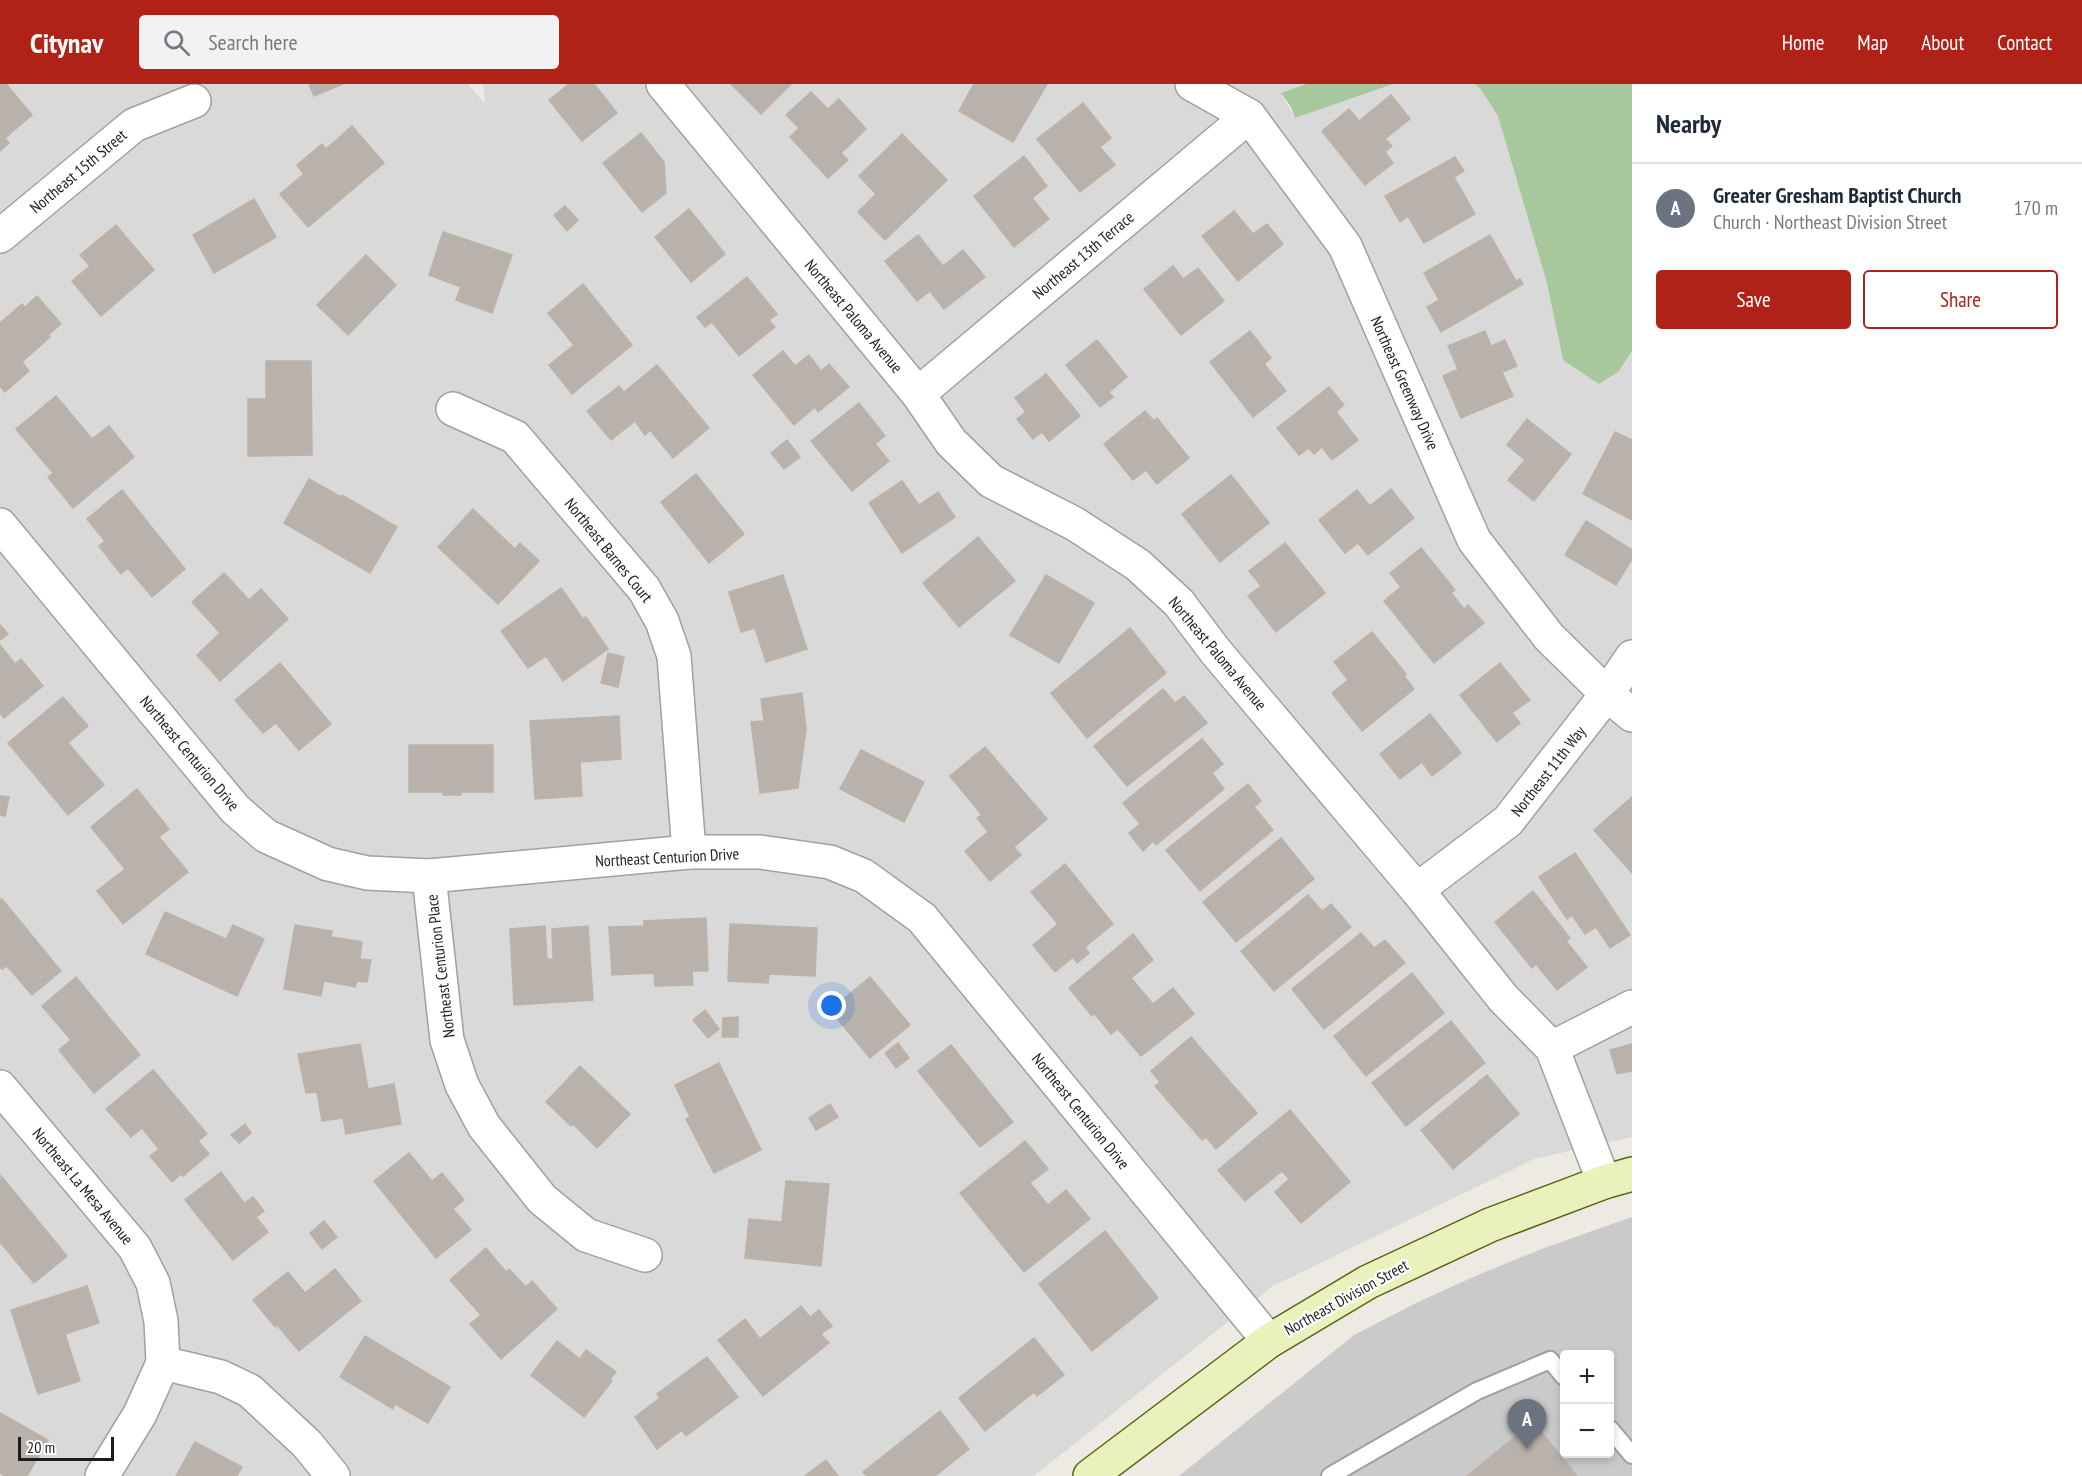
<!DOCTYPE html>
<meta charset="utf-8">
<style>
body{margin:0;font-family:"PT Sans Narrow",sans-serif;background:#f2f2f3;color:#1f2937}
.controls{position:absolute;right:18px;bottom:18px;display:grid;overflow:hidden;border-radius:6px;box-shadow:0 3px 9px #0003}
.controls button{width:54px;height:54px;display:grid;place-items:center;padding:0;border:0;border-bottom:2px solid #e0e1e3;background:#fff;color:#1f2937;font:30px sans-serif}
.scale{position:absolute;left:18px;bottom:15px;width:96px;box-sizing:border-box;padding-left:6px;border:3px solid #1c1c1c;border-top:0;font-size:16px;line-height:21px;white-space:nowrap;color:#1c1c1c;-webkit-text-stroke:4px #fff;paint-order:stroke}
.you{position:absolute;left:832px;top:922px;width:21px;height:21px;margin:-15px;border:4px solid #fff;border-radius:50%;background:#1a73e8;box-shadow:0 0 0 9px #1a73e833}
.badge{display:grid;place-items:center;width:39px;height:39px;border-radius:50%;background:#b02118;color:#fff;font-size:20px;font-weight:700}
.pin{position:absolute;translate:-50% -50px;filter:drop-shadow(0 2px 3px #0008)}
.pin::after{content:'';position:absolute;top:32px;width:21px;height:18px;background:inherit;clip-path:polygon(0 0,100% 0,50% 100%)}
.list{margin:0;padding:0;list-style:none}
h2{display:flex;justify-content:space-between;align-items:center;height:78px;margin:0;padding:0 24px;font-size:26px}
h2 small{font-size:20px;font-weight:400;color:#747a83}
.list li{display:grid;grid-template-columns:39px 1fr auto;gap:18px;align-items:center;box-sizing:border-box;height:90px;padding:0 24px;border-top:2px solid #e0e1e3}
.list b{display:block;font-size:22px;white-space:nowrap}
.list p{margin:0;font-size:20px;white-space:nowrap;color:#747a83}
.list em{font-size:20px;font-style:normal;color:#747a83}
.actions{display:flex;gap:12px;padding:18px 24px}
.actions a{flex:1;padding:14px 0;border:2px solid #b02118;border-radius:6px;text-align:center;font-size:21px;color:#b02118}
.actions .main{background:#b02118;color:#fff}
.icon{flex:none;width:33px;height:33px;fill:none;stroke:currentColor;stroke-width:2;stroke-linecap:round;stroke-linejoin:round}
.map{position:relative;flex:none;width:1632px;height:1392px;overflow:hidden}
header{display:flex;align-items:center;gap:36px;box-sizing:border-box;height:84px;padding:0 30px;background:#b02118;color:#fff}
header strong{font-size:28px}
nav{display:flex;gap:33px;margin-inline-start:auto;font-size:21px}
.search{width:420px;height:54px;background:#f2f2f3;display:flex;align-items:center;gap:15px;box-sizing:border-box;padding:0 21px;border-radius:6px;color:#747a83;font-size:22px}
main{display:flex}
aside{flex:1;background:#fff}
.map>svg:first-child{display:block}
.residential{fill:#dad9d9}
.religious{fill:#cacaca;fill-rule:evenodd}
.forest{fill:#a7c79d}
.building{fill:#b9b2ac;stroke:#bcb2a7;stroke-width:1.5}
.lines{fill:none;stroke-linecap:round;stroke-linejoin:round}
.lane-casing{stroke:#a0a0a0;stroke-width:20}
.street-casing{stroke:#a0a0a0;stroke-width:36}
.secondary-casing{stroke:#576512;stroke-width:36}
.lane{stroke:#fff;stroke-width:16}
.street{stroke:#fff;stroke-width:33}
.secondary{stroke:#ebf1bc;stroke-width:33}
.labels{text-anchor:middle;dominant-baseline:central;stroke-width:4.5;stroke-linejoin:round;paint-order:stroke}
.street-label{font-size:16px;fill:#1c1c1c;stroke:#fff}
</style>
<header>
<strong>Citynav</strong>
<div class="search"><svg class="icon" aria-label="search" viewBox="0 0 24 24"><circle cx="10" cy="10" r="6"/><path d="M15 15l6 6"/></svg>Search here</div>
<nav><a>Home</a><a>Map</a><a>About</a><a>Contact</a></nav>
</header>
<main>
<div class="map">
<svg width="1632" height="1392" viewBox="0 0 1632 1392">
<rect width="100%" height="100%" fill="#eceae3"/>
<!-- residential -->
<path class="residential" d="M0,0h468l17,20 -2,-20h823l-25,9 14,25 98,-34h80l7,4 18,28 49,167 16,77 56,11 13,-20v786l-98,22 -261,127 -239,190h-1034z"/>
<!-- religious -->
<path class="religious" d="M1632,1133v259h-453l175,-141 64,-33 62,-28 64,-26zM1564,1270h46v100h-46z"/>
<!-- forest -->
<g class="forest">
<path d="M1306,0h87l-98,34 -4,-11 -10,-14z"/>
<path d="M1474,0h158v267l-13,20 -20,13 -36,-24 -16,-77 -49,-167 -18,-28z"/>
</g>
<!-- building -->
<g class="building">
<path d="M0,0h6l26,31 -27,23 4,5 -9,8z"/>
<path d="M309,0h34l-29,12z"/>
<path d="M569,0h25l23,29 -35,28 -33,-41z"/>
<path d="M731,0h60l-30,30z"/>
<path d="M974,0h73l-34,58 -54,-31z"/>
<path d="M811,8l17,17 11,-10 27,30 -25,24 7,7 -20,18 -38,-41 9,-9 -13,-13z"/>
<path d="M1391,11l19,24 -25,20 7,7 -7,6 8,11 -28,22 -43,-54 27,-22 10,12z"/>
<path d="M1083,19l28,35 -11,9 15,18 -35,27 -43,-53z"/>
<path d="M352,42l32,37 -76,64 -28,-33 24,-20 -7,-9 25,-21 4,5z"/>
<path d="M641,49l23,29 2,31 -24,19 -39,-49z"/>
<path d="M902,50l45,46 -62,60 -27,-28 18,-18 -17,-18z"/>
<path d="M1024,72l23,30 -15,12 17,21 -35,28 -40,-51z"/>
<path d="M1455,73l9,14 -10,6 21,37 -51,29 -16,-27 -8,6 -15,-26z"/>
<path d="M254,115l22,38 -62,36 -21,-38z"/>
<path d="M565,122l13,14 -11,11 -13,-16z"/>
<path d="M689,125l36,45 -34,28 -36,-45z"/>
<path d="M1234,127l19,23 14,-10 16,20 -45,37 -36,-45z"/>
<path d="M116,141l38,45 -53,46 -29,-35 18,-15 -10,-11z"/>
<path d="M443,148l69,23 -20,58 -36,-13 5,-13 -32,-12z"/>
<path d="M918,151l25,31 20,-16 22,27 -41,32 -14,-18 -13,10 -32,-40z"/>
<path d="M1490,151l26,46 4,-2 3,5 -82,48 -14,-25 12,-7 -15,-27z"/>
<path d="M366,171l30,30 -48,50 -31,-30z"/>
<path d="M1173,182l10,13 15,-11 26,33 -43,34 -37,-46z"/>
<path d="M747,193l30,37 -8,6 6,7 -36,29 -27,-34 -7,5 -8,-10z"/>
<path d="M583,200l49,61 -60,49 -23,-29 25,-20 -26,-32z"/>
<path d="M37,212l24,28 -13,11 2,2 -28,25 7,9 -24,21 -5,-6v-63l22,-19 3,3z"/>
<path d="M1250,247l21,27 -7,6 22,27 -33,26 -43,-55z"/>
<path d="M1485,247l6,15 14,-6 12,26 -15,6 11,24 -52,22 -18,-42 15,-7 -10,-23z"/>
<path d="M1097,256l30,37 -18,15 4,5 -13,10 -34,-42z"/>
<path d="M783,267l12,15 14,-11 12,16 8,-7 20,23 -31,25 -3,-5 -21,18 -41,-50z"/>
<path d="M266,277h45l1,94 -64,1v-57h18z"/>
<path d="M657,281l52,63 -36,30 -23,-28 -5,5 -10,-14 -24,19 -24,-29 32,-25 5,6z"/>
<path d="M1046,290l34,42 -31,25 -7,-9 -9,7 -16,-20 9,-7 -11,-14z"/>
<path d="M1329,303l15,18 -8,7 22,28 -26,20 -10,-13 -8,7 -5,-6 -10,7 -22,-27z"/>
<path d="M56,312l36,43 17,-13 25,31 -61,51 -25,-31 5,-4 -37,-44z"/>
<path d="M859,319l26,33 -10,8 14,17 -37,30 -41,-50z"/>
<path d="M1145,327l9,10 3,-3 32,40 -32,26 -11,-14 -13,10 -29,-36z"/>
<path d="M1527,335l44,35 -37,47 -26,-21 17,-20 -18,-15z"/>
<path d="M1615,348l17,8v80l-49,-26z"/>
<path d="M787,356l13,17 -16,12 -13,-16z"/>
<path d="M696,390l48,60 -35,29 -48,-61z"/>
<path d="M1231,391l38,48 -49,39 -38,-48z"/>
<path d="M309,395l32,18 1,-2 55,32 -27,46 -86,-50z"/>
<path d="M902,397l17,24 19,-13 17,25 -53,36 -33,-50z"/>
<path d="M1391,405l23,29 -46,37 -10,-12 -13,10 -26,-33 38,-30 13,16z"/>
<path d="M122,406l63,79 -33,28 -24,-29 -7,6 -22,-28 6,-5 -18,-22z"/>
<path d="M473,425l42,40 5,-6 19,18 -41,43 -60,-57z"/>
<path d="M1586,437l46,29v9l-16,26 -51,-30z"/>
<path d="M978,453l37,44 -56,46 -36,-44z"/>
<path d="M1285,459l40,50 -49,39 -28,-36 13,-10 -12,-15z"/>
<path d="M1421,464l34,42 -4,3 13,16 4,-4 16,18 -50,40 -50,-62 17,-14 -11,-14z"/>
<path d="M224,489l25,27 12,-11 27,30 -68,62 -23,-26 23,-22 -28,-31z"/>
<path d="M783,491l24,74 -41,13 -11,-34 -14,4 -12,-40z"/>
<path d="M1046,491l48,28 -35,60 -49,-28z"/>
<path d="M561,504l22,31 3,-2 22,32 -45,32 -17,-25 -18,12 -27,-37z"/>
<path d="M0,541l8,9 -8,6z"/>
<path d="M1130,544l36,45 -79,65 -36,-45z"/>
<path d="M1372,548l34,42 -2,2 10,13 -52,42 -30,-38 16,-13 -14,-18z"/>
<path d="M0,561l15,19 6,-5 22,27 -39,32 -4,-5z"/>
<path d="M608,569l16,4 -6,30 -17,-4z"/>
<path d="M280,579l51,61 -32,26 -23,-27 -13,10 -28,-33z"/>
<path d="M1500,579l30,37 -18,13 8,10 -23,19 -37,-47z"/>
<path d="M1163,605l12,14 9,-7 23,27 -80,63 -33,-40z"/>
<path d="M802,609l4,36 -8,59 -38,5 -9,-71 13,-1 -3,-22z"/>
<path d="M63,613l25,29 -20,17 36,42 -36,30 -60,-72z"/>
<path d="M1430,630l31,39 -29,23 -10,-14 -22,17 -20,-25z"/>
<path d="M619,632l2,43 -41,3 2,34 -47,3 -5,-78z"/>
<path d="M1202,655l21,25 -11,9 12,16 -68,56 -3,-4 -10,10 -14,-18 11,-9 -17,-21z"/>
<path d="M409,661h84v47h-32v3h-18v-3h-34z"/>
<path d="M985,663l62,72 -33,28 7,8 -31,26 -25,-30 23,-19 -11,-14 5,-3 -32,-39z"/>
<path d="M861,666l63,32 -20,40 -64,-33z"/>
<path d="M1248,700l13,17 -7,6 19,23 -73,61 -34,-41z"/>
<path d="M137,705l32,40 -10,8 29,35 -65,52 -26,-33 28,-22 -34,-42z"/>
<path d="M0,712l9,1 -4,19 -5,-1z"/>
<path d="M1632,713v76l-38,-43z"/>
<path d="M1281,754l33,41 -78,63 -33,-40z"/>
<path d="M1575,769l55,82 -20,13 -14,-21 -11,7 -13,-19 -5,4 -28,-42z"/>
<path d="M1065,780l48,60 -28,23 4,6 -12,10 -4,-6 -18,15 -22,-27 25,-21 -27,-32z"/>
<path d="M1533,807l37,47 -4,3 21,26 -30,23 -21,-26 -4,4 -37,-46z"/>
<path d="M1308,811l14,16 9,-7 20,23 -77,64 -33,-40z"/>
<path d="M2,815l59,72 -29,24 -25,-29 -5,3 -2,-2v-67z"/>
<path d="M165,828l61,27 7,-14 31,14 -27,57 -91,-42z"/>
<path d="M706,834l2,53h-16l1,14 -38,1 -1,-13 -42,2 -3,-48 35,-1v-5z"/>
<path d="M730,840l87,4 -2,48 -46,-2 -1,9 -40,-2z"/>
<path d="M295,841l37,6 -1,6 31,5 -2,17 11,1 -4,22 -10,-1 -2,6 -31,-6 -3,15 -37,-7z"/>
<path d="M545,842l2,33h6l-1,-30 36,-3 5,74 -79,5 -4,-76z"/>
<path d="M1361,849l13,15 11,-8 20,23 -81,66 -32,-40z"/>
<path d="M1133,850l20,26 -22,18 22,26 20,-16 21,26 -53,42 -23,-27 -7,5 -17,-21 -2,3 -23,-28z"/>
<path d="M1412,889l32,40 -78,63 -32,-40z"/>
<path d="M76,893l64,78 -46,38 -35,-43 12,-10 -29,-34z"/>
<path d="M870,893l40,48 -40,33 -40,-48z"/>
<path d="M705,926l14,19 -11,9 -15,-18z"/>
<path d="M738,933v20h-16l1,-19z"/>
<path d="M1451,937l34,42 -79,63 -34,-43z"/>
<path d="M1191,953l66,76 -41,36 -10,-12 -4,3 -47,-54 5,-4 -9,-11z"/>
<path d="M898,959l11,15 -13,10 -11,-15z"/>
<path d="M360,960l8,45 26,-5 7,40 -55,10 -3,-16 -21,3 -5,-29 -11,1 -8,-39z"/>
<path d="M1632,960v27l-15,3 -7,-24z"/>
<path d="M951,961l62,77 -33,25 -62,-76z"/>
<path d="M719,979l42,87 -47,23 -28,-54 4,-2 -15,-32z"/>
<path d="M580,982l50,48 -33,34 -24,-24 -2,2 -25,-24z"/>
<path d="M153,986l54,64 -9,7 11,13 -26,22 -2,-2 -9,8 -22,-26 9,-7 -17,-21 -11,9 -25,-28z"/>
<path d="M1487,991l32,39 -66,55 -32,-39z"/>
<path d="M830,1020l8,13 -22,13 -7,-12z"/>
<path d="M1290,1026l60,72 -49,41 -26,-31 14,-13 -7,-8 -37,30 -27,-31z"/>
<path d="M245,1040l6,9 -12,10 -8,-8z"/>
<path d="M1025,1057l23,28 -18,14 18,22 18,-15 24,29 -66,53 -64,-79z"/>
<path d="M409,1069l23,28 10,-8 22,27 -11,9 18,21 -35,28 -62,-77z"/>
<path d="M221,1088l23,31 9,-6 11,14 -8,6 12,15 -35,28 -48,-60z"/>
<path d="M1,1092l66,80 -33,27 -34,-41z"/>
<path d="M786,1097l43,3 -8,82 -76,-8 4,-39 33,3z"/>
<path d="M324,1137l13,16 -15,12 -12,-16z"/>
<path d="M1105,1147l53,67 -66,53 -53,-67z"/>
<path d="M486,1164l20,24 3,-3 17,18 6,-6 25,28 -56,50 -31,-35 11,-9 -31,-35z"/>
<path d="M335,1185l26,32 -62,50 -22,-26 -2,2 -22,-27 35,-28 17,21z"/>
<path d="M87,1202l12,37 -34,11 15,47 -42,13 -27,-84z"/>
<path d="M801,1222l9,11 9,-7 13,16 -11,8 8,9 -66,53 -45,-56 27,-21 15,20z"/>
<path d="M365,1252l85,51 -22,36 -33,-19 -2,5 -53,-32z"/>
<path d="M1034,1254l30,37 -27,21 -3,-4 -49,39 -26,-33z"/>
<path d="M557,1257l23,18 6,-9 30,22 -6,7 2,2 -28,36 -53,-42z"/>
<path d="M707,1273l31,40 -52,39 -4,-6 -25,19 -22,-32 25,-19 -3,-4z"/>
<path d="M940,1327l29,38 -34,27h-68l-4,-4z"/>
<path d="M0,1329l48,27 -21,36h-22l-5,-3z"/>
<path d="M1533,1338l44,54h-110z"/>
<path d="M195,1358l47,25 -5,9h-61z"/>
<path d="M826,1376l12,16h-33z"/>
</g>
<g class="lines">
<defs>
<g id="lane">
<path d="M1610,1345l22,26"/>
<path d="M1330,1392l147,-85 73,-31 14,17"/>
</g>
<g id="street">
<path d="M663,0l255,310 33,48 40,39 84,43 63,41 41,38 37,49 201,238 86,108 49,50 52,134"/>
<path d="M1192,0l57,32 96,130 129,294 75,97 58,57 25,21"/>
<path d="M0,152l134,-111 60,-24"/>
<path d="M918,310l331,-278"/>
<path d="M453,325l62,28 129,152 18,32 12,35 15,196"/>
<path d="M0,441l235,284 31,27 62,28 39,9 62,3 260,-24h71l70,10 34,14 58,42 347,423"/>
<path d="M429,792l18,164 15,45 22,41 58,73 44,36 59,20"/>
<path d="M1417,806l91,-69 99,-127 25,-37"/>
<path d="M1552,964l80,-41"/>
<path d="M0,1003l135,161 18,35 8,38 2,42 -23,51 -38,62"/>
<path d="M163,1279l58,14 29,14 57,53 26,32"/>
</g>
<path id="secondary" d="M1090,1392l179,-135 99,-59 122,-57 114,-43 28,-8"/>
</defs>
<!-- lane casing -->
<use href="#lane" class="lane-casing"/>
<!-- street casing -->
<use href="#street" class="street-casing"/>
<!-- secondary casing -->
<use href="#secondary" class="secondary-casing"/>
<!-- lane -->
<use href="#lane" class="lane"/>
<!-- street -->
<use href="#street" class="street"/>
<!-- secondary -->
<use href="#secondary" class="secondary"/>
</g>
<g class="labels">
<!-- street labels -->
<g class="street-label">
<text transform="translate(78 87) rotate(-40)">Northeast 15th Street</text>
<text transform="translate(1083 171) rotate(-40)">Northeast 13th Terrace</text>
<text transform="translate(854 232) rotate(50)">Northeast Paloma Avenue</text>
<text transform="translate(1405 299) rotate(66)">Northeast Greenway Drive</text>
<text transform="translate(609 466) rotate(51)">Northeast Barnes Court</text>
<text transform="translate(1218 569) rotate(50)">Northeast Paloma Avenue</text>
<text transform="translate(190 669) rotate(50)">Northeast Centurion Drive</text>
<text transform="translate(1548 687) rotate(-52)">Northeast 11th Way</text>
<text transform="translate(667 773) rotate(-3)">Northeast Centurion Drive</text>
<text transform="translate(440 882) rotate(-97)">Northeast Centurion Place</text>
<text transform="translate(1081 1027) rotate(51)">Northeast Centurion Drive</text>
<text transform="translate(83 1102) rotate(50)">Northeast La Mesa Avenue</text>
<text transform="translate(1346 1213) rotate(-29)">Northeast Division Street</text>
</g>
</g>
</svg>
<div class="controls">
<button>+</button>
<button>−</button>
</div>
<div class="scale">20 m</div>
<div class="you"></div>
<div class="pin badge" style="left:1527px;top:1365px;background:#6b7280">A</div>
</div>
<aside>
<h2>Nearby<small></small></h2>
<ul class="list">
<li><span class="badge" style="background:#6b7280">A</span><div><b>Greater Gresham Baptist Church</b><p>Church · Northeast Division Street</p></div><em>170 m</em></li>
</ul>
<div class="actions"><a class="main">Save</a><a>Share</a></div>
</aside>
</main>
